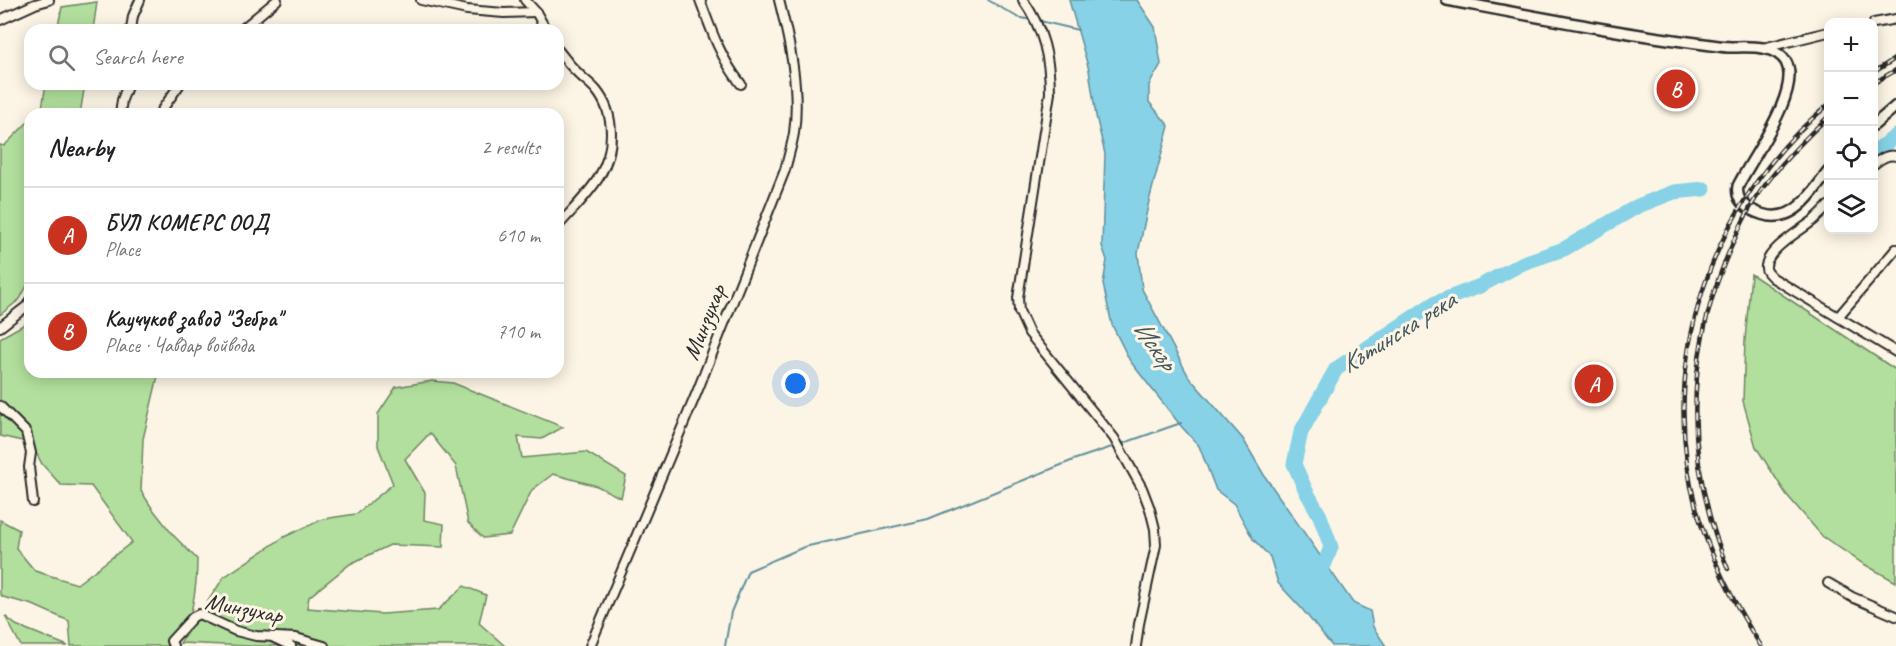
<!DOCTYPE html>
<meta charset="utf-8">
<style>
body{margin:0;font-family:Caveat,sans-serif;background:#f6f6f6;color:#202124}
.controls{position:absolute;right:18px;top:18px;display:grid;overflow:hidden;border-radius:12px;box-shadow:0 3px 15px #0003}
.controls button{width:54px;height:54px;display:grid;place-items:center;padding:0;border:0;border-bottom:2px solid #e0e0e0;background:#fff;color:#202124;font:30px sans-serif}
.you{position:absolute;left:796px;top:384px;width:21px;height:21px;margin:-15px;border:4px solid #fff;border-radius:50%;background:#1a73e8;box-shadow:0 0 0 9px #1a73e833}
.badge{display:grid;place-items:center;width:39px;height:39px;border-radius:50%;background:#c8321e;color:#fff;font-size:20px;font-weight:700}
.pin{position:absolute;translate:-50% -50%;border:3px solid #fff;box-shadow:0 2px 6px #0006}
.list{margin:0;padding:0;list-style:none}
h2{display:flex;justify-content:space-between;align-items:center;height:78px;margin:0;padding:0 24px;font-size:26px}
h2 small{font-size:20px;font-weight:400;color:#757577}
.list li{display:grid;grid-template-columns:39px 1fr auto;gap:18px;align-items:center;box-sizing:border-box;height:96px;padding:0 24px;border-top:2px solid #e0e0e0}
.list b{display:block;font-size:22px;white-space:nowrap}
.list p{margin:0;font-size:20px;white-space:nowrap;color:#757577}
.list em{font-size:20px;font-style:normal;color:#757577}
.icon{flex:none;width:33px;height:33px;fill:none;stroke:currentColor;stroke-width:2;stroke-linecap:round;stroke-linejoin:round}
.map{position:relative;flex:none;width:1896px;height:646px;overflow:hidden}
.search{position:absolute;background:#fff;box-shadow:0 3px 15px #0003;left:24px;top:24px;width:540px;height:66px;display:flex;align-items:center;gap:15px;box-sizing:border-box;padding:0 21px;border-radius:18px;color:#757577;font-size:22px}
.panel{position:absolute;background:#fff;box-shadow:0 3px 15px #0003;left:24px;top:108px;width:540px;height:270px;border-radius:18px}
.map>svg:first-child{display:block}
.green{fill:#b2df9d;stroke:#6e8564;stroke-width:1.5}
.water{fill:#87d2e6;stroke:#628f9b;stroke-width:1.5}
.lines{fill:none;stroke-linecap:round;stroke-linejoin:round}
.stream{stroke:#628f9b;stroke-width:2}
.river{stroke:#87d2e6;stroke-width:15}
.minor-casing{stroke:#2b2b2b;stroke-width:12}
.tertiary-casing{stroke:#2b2b2b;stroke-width:14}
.minor{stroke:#fcf5e5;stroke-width:8}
.tertiary{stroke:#fcf5e5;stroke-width:9}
.rail-casing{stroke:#2b2b2b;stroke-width:4.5}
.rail{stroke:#fcf5e5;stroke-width:2;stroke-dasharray:7;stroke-linecap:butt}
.labels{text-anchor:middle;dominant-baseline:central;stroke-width:6;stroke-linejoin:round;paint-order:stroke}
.street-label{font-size:24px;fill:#2b2b2b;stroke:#fcf5e5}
.water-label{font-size:26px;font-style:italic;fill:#42555a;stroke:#fcf5e5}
</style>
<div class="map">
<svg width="1896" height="646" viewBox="0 0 1896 646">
<rect width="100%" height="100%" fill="#fcf5e5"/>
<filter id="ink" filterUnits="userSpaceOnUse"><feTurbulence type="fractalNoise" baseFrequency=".0167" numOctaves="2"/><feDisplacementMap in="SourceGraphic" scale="12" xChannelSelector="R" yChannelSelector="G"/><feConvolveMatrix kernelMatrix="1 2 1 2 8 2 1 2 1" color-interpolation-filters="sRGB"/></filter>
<g filter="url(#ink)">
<!-- green -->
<g class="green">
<path d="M97,2l-4,28h-36l5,-23z"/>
<path d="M46,84h39l-5,30h-44l6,-6z"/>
<path d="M30,120v160l-10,19 -20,16v-170l4,1z"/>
<path d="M1751,274l145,96v212l-34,-19 -40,-27 -36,-42 -30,-47 -13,-46 2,-61z"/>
<path d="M30,321v51h129l-16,67 -2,52 11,17 21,27 24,24c0,24 -4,72 -25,87h-101l-2,-25 -36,-16 -30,-8 -3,-3v-74l19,10 -3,18 19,23 42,13 55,-42 -41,-56 -30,-1 -19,-21 -11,-21 -31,-7v-98z"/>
<path d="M432,381l21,2 110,44 -21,12 -24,-2 4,21 64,-6 40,24 -5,22 -24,-12 -44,-12 -21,16 -22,45 -27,3 -15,-15 -12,-57 -26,-33 -25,26 20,34 -1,27 20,4 -1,23 -53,-2 -40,19 -41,33 -2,11 75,6 56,-4 26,-24 22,9 -7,28 26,23h-256l-69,-3 44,-66 60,-40 39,-18 33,-5 37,-30 -15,-38v-32l18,-27z"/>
<path d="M5,616l11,9 52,21h-47z"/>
</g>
<!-- water -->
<path class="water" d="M1069,0h68l18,27 6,37 -12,21v17l20,24 -20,75 -11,52 4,36 47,88 54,62 21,36 89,128 17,8 3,16 13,19h-54l-30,-37 -24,-26 -8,-26 -17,-18 -19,-35 -18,-14 -17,-44 -18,-20 -51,-65 -18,-36 -9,-41 4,-24 -5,-14 3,-92 -9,-38 -7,-46z"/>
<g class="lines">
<!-- stream -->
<g class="stream">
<path d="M988,0l29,17 14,3"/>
<path d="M1040,21l38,9"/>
<path d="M1121,444l60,-21"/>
<path d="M725,646l6,-34 17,-41 56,-24 124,-28 148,-60 39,-13"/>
</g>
<!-- river -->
<g class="river">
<path d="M1874,152l22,-16"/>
<path d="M1316,579l9,-16 6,-16 -11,-31 -14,-25 -12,-27 7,-32 35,-63 97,-65 47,-18 43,-23 41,-14 74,-43 36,-14 30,-3"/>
</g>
<defs>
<g id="minor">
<path d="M421,0l46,10 37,3 32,-1"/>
<path d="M525,0l11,12 10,18"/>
<path d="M700,0c11,30 21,59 41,84"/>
<path d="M1023,0c20,28 27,58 27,93l-32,205 1,13 10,22 85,105 28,50 8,21 5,20 1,16 -17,79 -3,22"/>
<path d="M0,20l35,-16 14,-4"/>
<path d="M1874,23l22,-4"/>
<path d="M131,30l2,-14 7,-16"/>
<path d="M241,30l36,-30"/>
<path d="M1763,48l65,-16"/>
<path d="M558,50c6,7 11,15 18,21 6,7 14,12 20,19 20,24 19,61 3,87 -11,18 -27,33 -41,49"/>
<path d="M120,114l2,-14 6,-16"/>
<path d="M159,114l21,-30"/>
<path d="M1874,164c7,-5 13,-10 22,-8"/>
<path d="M1828,206c-4,5 -9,9 -14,14 -11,9 -47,29 -48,46 -1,5 3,8 7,12l123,74"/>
<path d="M1838,317l58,-68"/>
<path d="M0,327l27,-21 3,-6"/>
<path d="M0,406l26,26 5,21 -2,14 4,35"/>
<path d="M1828,583l24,14 44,19"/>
<path d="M274,638l17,8"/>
<path d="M173,646l-2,-5 22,-24 6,-3 37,17 20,5 40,2 28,8"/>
<path d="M590,646l107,-254 88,-222c3,-12 7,-25 9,-37 6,-44 -4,-90 -15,-133"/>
</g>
<g id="tertiary">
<path d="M1447,0c85,16 171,33 257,44 9,1 18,3 27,3 17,0 44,-3 55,15 16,29 -35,97 -48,124 -2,11 3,17 12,23 39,22 57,-10 78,-37"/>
<path d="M1874,125l22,-19"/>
</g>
</defs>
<!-- minor casing -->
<use href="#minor" class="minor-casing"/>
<!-- tertiary casing -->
<use href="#tertiary" class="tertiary-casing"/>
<!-- minor -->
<use href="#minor" class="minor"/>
<!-- tertiary -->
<use href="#tertiary" class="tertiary"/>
<defs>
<g id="rail">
<path d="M1874,72l22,-14"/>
<path d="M1874,83l22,-13"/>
<path d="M1728,569c-42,-102 -44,-203 -4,-305 9,-22 19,-46 32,-66 20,-30 46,-57 72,-81"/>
<path d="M1761,646c-27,-42 -50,-87 -64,-135 -41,-146 14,-311 131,-406"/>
</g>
</defs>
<!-- rail casing -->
<use href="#rail" class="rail-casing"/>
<!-- rail -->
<use href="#rail" class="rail"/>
</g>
</g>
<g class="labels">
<!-- street labels -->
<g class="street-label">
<text transform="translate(704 322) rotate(-68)">Минзухар</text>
<text transform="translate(244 608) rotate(11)">Минзухар</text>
</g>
<!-- water labels -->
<g class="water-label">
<text transform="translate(1398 332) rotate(-32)">Кътинска река</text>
<text transform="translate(1155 345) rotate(54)">Искър</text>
</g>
</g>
</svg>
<div class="controls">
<button>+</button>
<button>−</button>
<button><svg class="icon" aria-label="locate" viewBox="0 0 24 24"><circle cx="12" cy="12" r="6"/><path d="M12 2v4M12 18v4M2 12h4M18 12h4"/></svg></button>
<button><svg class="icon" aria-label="layers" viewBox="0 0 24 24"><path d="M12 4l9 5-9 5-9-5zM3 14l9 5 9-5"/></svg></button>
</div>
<div class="you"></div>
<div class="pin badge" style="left:1594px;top:384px">A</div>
<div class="pin badge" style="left:1676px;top:89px">B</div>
<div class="search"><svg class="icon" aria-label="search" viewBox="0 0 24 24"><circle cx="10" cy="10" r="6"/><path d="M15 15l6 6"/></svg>Search here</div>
<section class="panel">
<h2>Nearby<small>2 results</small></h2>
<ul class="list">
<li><span class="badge">A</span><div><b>БУЛ КОМЕРС ООД</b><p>Place</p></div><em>610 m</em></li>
<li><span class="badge">B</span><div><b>Каучуков завод &quot;Зебра&quot;</b><p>Place · Чавдар войвода</p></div><em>710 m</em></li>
</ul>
</section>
</div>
